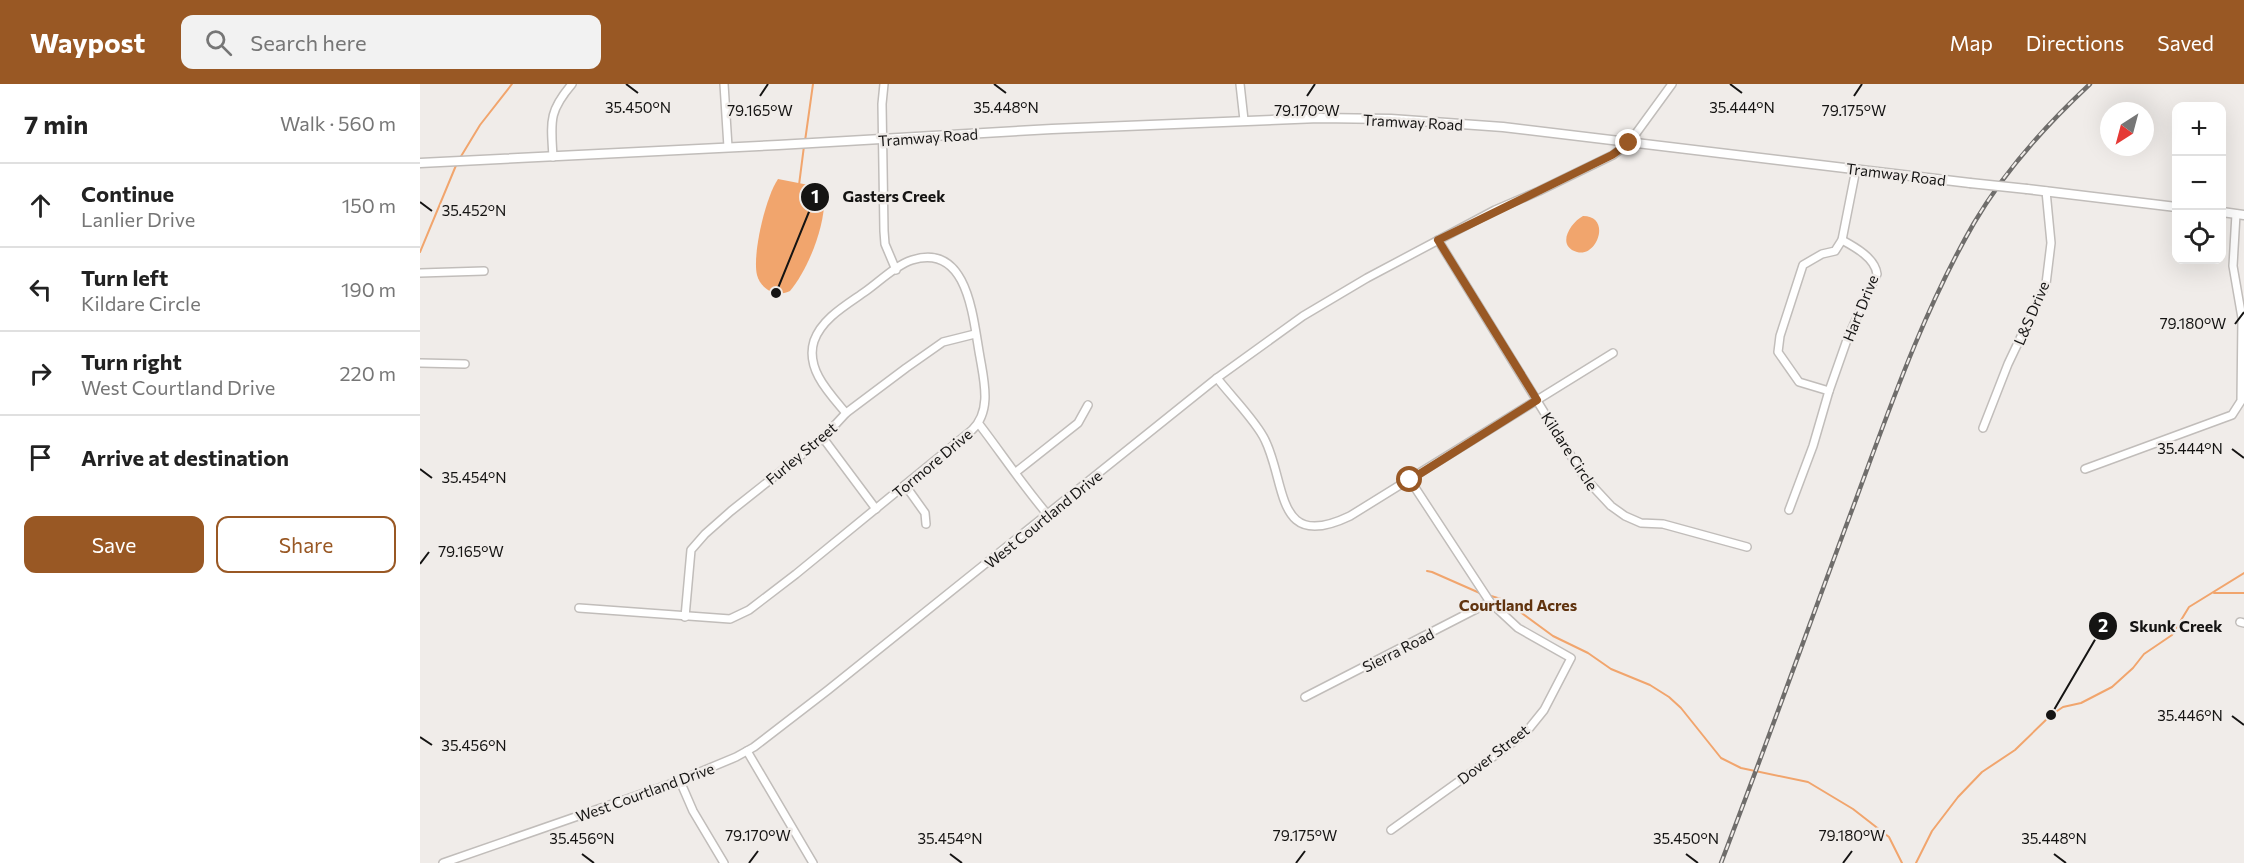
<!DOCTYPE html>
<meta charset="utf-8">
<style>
body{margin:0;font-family:Commissioner,sans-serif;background:#f2f2f2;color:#222}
.controls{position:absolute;right:18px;top:18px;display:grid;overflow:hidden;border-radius:12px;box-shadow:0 6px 24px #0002}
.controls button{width:54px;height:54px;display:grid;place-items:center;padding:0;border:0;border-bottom:2px solid #e0e0e0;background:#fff;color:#222;font:30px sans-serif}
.compass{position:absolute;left:1680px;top:18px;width:54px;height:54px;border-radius:50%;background:#fff;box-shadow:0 6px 24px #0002;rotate:216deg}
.stop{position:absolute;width:18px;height:18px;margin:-14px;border:4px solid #995824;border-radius:50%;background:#fff}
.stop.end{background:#995824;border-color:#fff;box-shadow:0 2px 6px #0008}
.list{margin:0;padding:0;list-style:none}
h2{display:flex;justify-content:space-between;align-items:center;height:78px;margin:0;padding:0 24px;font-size:26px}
h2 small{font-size:20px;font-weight:400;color:#767676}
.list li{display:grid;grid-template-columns:39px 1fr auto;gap:18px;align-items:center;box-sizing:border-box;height:84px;padding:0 24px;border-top:2px solid #e0e0e0}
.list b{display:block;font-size:22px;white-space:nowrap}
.list p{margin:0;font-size:20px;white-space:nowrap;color:#767676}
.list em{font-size:20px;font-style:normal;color:#767676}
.actions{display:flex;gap:12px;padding:18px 24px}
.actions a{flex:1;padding:14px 0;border:2px solid #995824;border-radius:12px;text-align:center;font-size:21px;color:#995824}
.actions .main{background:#995824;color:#fff}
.icon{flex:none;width:33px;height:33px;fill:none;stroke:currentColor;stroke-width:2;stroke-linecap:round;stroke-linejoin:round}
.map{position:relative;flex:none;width:1824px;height:779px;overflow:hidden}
header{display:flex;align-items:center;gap:36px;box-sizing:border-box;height:84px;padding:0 30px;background:#995824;color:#fff}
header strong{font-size:28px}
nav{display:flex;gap:33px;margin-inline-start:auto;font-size:21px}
.search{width:420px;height:54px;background:#f2f2f2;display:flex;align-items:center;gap:15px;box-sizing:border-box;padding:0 21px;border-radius:12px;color:#767676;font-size:22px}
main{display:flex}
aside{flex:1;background:#fff}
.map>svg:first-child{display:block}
.water{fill:#f1a56d}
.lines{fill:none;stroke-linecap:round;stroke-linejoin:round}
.stream{stroke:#f1a56d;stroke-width:2}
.minor-casing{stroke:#c1bdba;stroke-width:10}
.major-casing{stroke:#c1bdba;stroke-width:11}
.minor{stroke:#fff;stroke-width:7}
.major{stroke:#fff;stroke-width:8}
.rail-casing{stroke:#6f6d6b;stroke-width:4.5}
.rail{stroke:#f0ece9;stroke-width:2;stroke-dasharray:7;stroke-linecap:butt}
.major-bridge-casing{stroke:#c1bdba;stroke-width:11;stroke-linecap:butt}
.major-bridge{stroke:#fff;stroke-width:8}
.route{stroke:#995824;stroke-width:8}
.ticks{fill:none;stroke:#151413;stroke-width:2}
.labels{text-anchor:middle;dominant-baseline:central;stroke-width:5;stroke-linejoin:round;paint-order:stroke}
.street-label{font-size:15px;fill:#151413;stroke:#f0ece9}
.neighbourhood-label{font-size:16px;font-weight:bold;fill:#60330e;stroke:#f0ece9}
.ticks-label{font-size:15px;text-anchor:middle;fill:#151413;stroke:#f0ece9;stroke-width:5;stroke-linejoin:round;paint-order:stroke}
.leader{fill:none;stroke:#151413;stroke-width:2}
.callout-dot{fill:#151413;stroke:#f0ece9;stroke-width:2}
.mark-label{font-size:18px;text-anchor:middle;font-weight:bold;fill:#fff}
.callout-label{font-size:16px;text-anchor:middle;font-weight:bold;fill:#151413;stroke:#f0ece9;stroke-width:5;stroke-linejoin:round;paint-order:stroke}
</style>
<header>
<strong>Waypost</strong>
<div class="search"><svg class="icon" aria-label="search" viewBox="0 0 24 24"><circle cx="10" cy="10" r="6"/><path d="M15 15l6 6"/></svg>Search here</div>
<nav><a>Map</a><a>Directions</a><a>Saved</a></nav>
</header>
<main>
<aside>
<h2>7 min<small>Walk · 560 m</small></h2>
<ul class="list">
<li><svg class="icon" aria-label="ahead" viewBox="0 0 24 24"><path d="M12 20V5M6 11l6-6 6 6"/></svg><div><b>Continue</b><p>Lanlier Drive</p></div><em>150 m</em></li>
<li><svg class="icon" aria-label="left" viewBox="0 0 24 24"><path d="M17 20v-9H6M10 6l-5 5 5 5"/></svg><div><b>Turn left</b><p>Kildare Circle</p></div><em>190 m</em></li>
<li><svg class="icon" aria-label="right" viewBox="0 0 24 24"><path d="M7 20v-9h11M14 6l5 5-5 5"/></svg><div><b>Turn right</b><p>West Courtland Drive</p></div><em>220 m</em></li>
<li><svg class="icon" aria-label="arrive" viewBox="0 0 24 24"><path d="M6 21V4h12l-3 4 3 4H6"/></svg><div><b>Arrive at destination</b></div></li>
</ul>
<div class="actions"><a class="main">Save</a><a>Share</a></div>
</aside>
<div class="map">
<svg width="1824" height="779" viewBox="0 0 1824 779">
<rect width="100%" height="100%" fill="#f0ece9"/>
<!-- water -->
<g class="water">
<path d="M358,95l46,9c4,31 -14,79 -34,103 -6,3 -11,3 -18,1 -7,-3 -13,-9 -15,-17 -5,-21 9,-79 21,-96z"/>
<path d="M1163,132c29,0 14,42 -6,36 -21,-6 -7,-29 6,-36z"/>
</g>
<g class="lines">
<!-- stream -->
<g class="stream">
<path d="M385,57l8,-57"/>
<path d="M40,74l20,-33 32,-41"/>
<path d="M379,101l5,-39"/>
<path d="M0,168l37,-89"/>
<path d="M1007,487l5,1 50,22"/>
<path d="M1794,509h30"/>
<path d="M1068,511l16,5 49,36 35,17 23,16 39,16 19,12 12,11 40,50 20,10 67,14 45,27 36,28 13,26"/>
<path d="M1496,779l16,-32 26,-34 24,-25 33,-22 36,-35 12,-8 18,-4 31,-16 21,-19 11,-14 28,-19 17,-28 55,-34"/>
</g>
<defs>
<g id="minor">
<path d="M304,0l4,63"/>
<path d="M464,0l-2,20 2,127 1,13 11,26"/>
<path d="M820,0l4,36"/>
<path d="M133,73c-2,-35 -5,-45 19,-73"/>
<path d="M1018,156l146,237 27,29 14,10 16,7 22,1 84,23"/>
<path d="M0,189l64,-2"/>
<path d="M0,279l45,1"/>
<path d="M797,294c13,17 40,44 48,62 22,45 10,112 85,76l263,-163"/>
<path d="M1409,307l-30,-9 -21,-30 2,-16 23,-71 19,-11 13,-3 7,-11 14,-71"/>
<path d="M559,340c23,30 44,62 69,91"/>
<path d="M1563,344l25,-64 38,-80 5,-41 -5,-52"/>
<path d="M403,354l53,71"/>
<path d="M1665,385l147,-54 9,-14 1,-83 -9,-52 3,-52"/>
<path d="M596,388l62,-49 10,-18"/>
<path d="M485,401l20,28 1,11"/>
<path d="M1369,426l24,-64 16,-55 19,-54 29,-63c-2,-16 -22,-27 -35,-34"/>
<path d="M159,524l151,11 19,-9 47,-36 176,-144c20,-19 12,-49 8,-73 -7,-37 -11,-115 -68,-97 -16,5 -32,21 -46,31 -18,13 -44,27 -52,50 -9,28 16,53 32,72"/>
<path d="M265,533l6,-67 14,-16 26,-23 92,-73 23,-25 60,-45 37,-26 32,-8"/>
<path d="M1820,538l4,1"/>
<path d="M885,613l185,-95"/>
<path d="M327,667l66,112"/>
<path d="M260,697l13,30 31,52"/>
<path d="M971,746l113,-81 23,-18 17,-21 27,-52 -53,-30 -28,-26 -80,-122"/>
<path d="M23,779l233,-81 60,-25 18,-10 74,-57 389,-312 86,-62 64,-38 128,-68 44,-19 74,-36 16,-12 43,-59"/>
</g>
<g id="major">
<path d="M0,79l358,-18 274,-16 267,-11 72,1 112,8 467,56"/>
<path d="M1607,105l149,18"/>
<path d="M1802,128l22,3"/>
</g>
</defs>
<!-- minor casing -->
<use href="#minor" class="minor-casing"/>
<!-- major casing -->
<use href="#major" class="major-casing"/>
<!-- minor -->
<use href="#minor" class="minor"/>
<!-- major -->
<use href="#major" class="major"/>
<defs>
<path id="rail" d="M1301,779c45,-117 87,-235 131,-353 36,-97 70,-197 122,-287 31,-53 72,-98 116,-139"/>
</defs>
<!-- rail casing -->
<use href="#rail" class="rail-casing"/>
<!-- rail -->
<use href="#rail" class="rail"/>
<defs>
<path id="major-bridge" d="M1550,99l57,6"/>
</defs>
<!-- major-bridge casing -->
<use href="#major-bridge" class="major-bridge-casing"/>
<!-- major-bridge -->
<use href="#major-bridge" class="major-bridge"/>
</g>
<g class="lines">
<!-- route -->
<path class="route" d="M990,396l127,-80 -99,-160 174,-85 17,-12"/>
</g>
<!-- ticks -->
<path class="ticks" d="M206,0l12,9M574,0l12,9M1310,0l12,9M340,12l8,-12M887,12l8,-12M1434,12l8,-12M0,118l12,9M1815,240l9,-12M1812,365l12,9M0,385l12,9M0,480l9,-12M1812,632l12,9M0,653l12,8M162,770l12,9M530,770l12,9M1266,770l12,9M1634,770l12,9M329,779l9,-12M876,779l9,-12M1423,779l9,-12"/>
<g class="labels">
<!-- street labels -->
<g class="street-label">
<text transform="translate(993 38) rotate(3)">Tramway Road</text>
<text transform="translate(508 53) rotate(-4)">Tramway Road</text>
<text transform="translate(1476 90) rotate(7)">Tramway Road</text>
<text transform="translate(1440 224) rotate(-68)">Hart Drive</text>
<text transform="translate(1611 229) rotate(-67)">L&amp;S Drive</text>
<text transform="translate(1150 367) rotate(57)">Kildare Circle</text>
<text transform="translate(381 369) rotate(-40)">Furley Street</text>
<text transform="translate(512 379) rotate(-40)">Tormore Drive</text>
<text transform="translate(623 435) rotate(-39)">West Courtland Drive</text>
<text transform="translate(978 566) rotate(-27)">Sierra Road</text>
<text transform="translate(1073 670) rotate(-38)">Dover Street</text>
<text transform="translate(225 708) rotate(-20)">West Courtland Drive</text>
</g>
<!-- neighbourhood labels -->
<g class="neighbourhood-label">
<text x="1098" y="520">Courtland Acres</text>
</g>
</g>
<g class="ticks-label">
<text x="218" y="29">35.450°N</text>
<text x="586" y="29">35.448°N</text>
<text x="1322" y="29">35.444°N</text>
<text x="887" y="32">79.170°W</text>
<text x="340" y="32">79.165°W</text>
<text x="1434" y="32">79.175°W</text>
<text x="54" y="132">35.452°N</text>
<text x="1773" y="245">79.180°W</text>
<text x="1770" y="370">35.444°N</text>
<text x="54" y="399">35.454°N</text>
<text x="51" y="473">79.165°W</text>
<text x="1770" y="637">35.446°N</text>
<text x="54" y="667">35.456°N</text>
<text x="338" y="757">79.170°W</text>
<text x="885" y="757">79.175°W</text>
<text x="1432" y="757">79.180°W</text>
<text x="162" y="760">35.456°N</text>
<text x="530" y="760">35.454°N</text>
<text x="1266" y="760">35.450°N</text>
<text x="1634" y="760">35.448°N</text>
</g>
<!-- callouts -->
<path class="leader" d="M356 209L395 113M1631 631L1683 542"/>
<g class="callout-dot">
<circle cx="356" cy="209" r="6"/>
<circle cx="1631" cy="631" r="6"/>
<circle cx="395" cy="113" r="15"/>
<circle cx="1683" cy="542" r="15"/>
</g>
<g class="mark-label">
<text x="395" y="119">1</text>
<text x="1683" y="548">2</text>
</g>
<g class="callout-label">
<text x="474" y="118">Gasters Creek</text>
<text x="1756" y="548">Skunk Creek</text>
</g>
</svg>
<div class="controls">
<button>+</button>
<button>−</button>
<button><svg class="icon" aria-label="locate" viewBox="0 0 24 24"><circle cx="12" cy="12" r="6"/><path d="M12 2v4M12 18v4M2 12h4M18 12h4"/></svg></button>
</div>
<svg class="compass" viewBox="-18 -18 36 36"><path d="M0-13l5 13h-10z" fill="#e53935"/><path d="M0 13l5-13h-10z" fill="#767676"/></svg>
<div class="stop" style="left:990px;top:396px"></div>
<div class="stop end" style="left:1209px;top:59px"></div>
</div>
</main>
